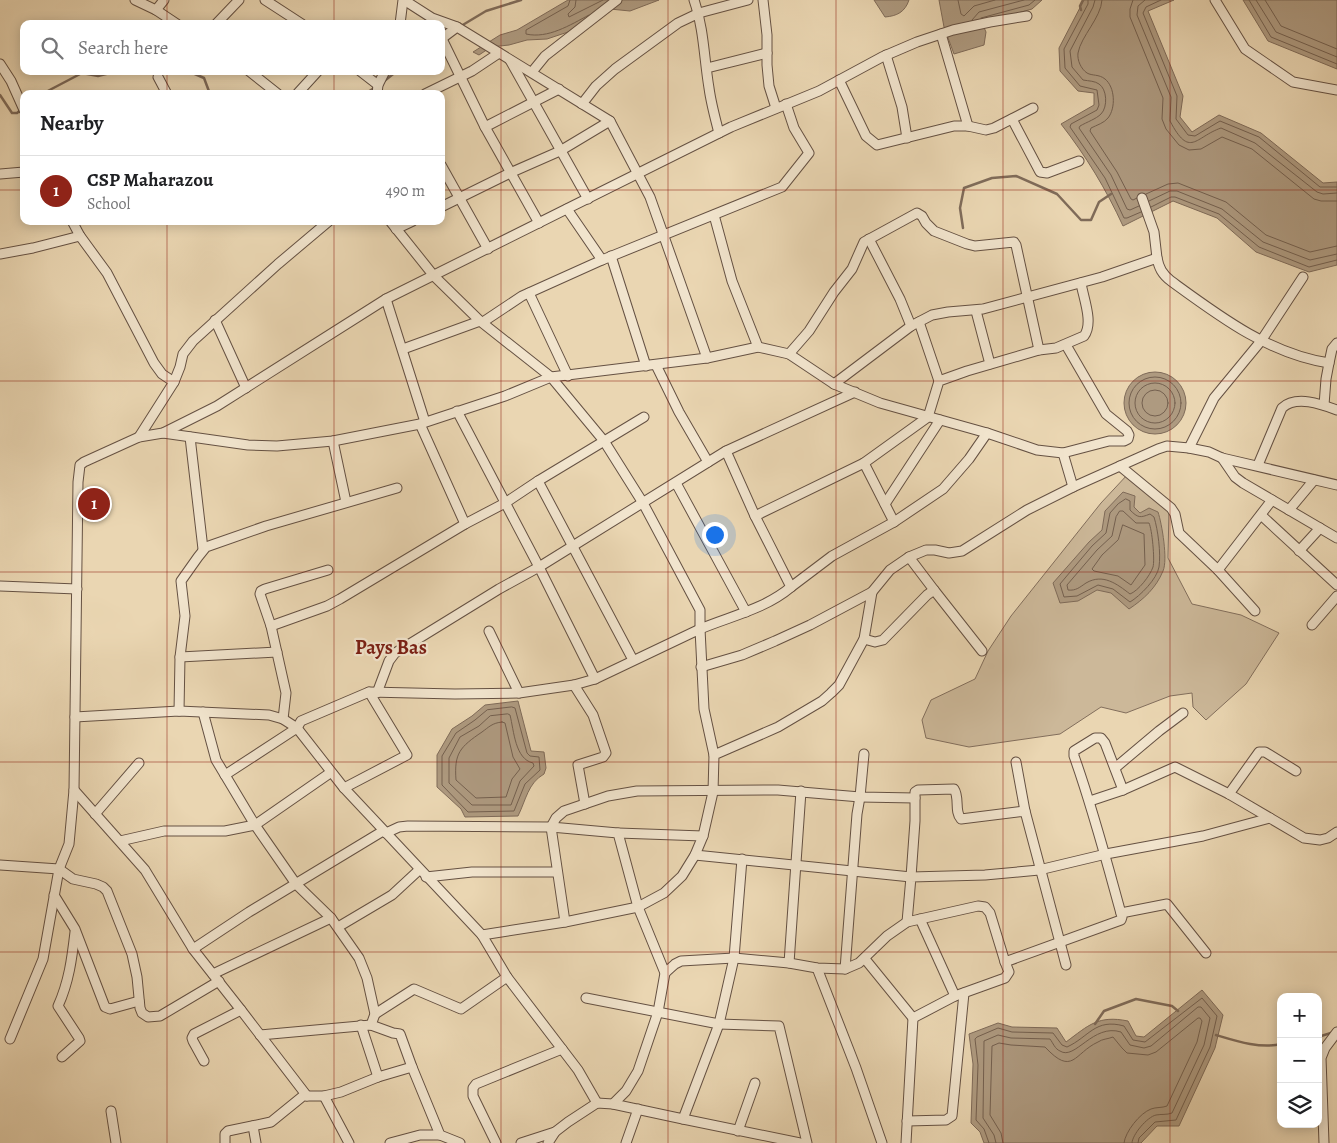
<!DOCTYPE html>
<meta charset="utf-8">
<style>
body{margin:0;font-family:Alegreya,serif;background:#f6f6f6;color:#202124}
.controls{position:absolute;right:15px;bottom:15px;display:grid;overflow:hidden;border-radius:10px;box-shadow:0 2px 12px #0003}
.controls button{width:45px;height:45px;display:grid;place-items:center;padding:0;border:0;border-bottom:1px solid #e0e0e0;background:#fff;color:#202124;font:25px sans-serif}
.you{position:absolute;left:714px;top:534px;width:18px;height:18px;margin:-12px;border:4px solid #fff;border-radius:50%;background:#1a73e8;box-shadow:0 0 0 8px #1a73e833}
.badge{display:grid;place-items:center;width:32px;height:32px;border-radius:50%;background:#8f2418;color:#fff;font-size:16px;font-weight:700}
.pin{position:absolute;translate:-50% -50%;border:2px solid #fff;box-shadow:0 1px 5px #0006}
.list{margin:0;padding:0;list-style:none}
h2{display:flex;justify-content:space-between;align-items:center;height:65px;margin:0;padding:0 20px;font-size:21px}
h2 small{font-size:16px;font-weight:400;color:#757577}
.list li{display:grid;grid-template-columns:32px 1fr auto;gap:15px;align-items:center;box-sizing:border-box;height:70px;padding:0 20px;border-top:1px solid #e0e0e0}
.list b{display:block;font-size:19px;white-space:nowrap}
.list p{margin:0;font-size:16px;white-space:nowrap;color:#757577}
.list em{font-size:16px;font-style:normal;color:#757577}
.icon{flex:none;width:28px;height:28px;fill:none;stroke:currentColor;stroke-width:2;stroke-linecap:round;stroke-linejoin:round}
.map{position:relative;flex:none;width:1337px;height:1143px;overflow:hidden}
.search{position:absolute;background:#fff;box-shadow:0 2px 12px #0003;left:20px;top:20px;width:425px;height:55px;display:flex;align-items:center;gap:12px;box-sizing:border-box;padding:0 18px;border-radius:10px;color:#757577;font-size:19px}
.panel{position:absolute;background:#fff;box-shadow:0 2px 12px #0003;left:20px;top:90px;width:425px;height:135px;border-radius:10px}
.map>svg:first-child{display:block}
.green{fill:#ccb899;stroke:#826e5c}
.water{fill:#ae9a80;stroke:#7f6b59}
.lines{fill:none;stroke-linecap:round;stroke-linejoin:round}
.shore{stroke:#74604f;stroke-width:1}
.stream{stroke:#7f6b59;stroke-width:2.5}
.minor-casing{stroke:#655143;stroke-width:11}
.minor{stroke:#f1e4cd;stroke-width:9}
.grid{fill:none;stroke:#8f2418;stroke-width:1;stroke-opacity:0.55}
.labels{text-anchor:middle;dominant-baseline:central;stroke-width:4.5;stroke-linejoin:round;paint-order:stroke}
.district-label{font-size:20px;font-weight:bold;fill:#7a1f14;stroke:#f1e4cd}
</style>
<div class="map">
<svg width="1337" height="1143" viewBox="0 0 1337 1143">
<rect width="100%" height="100%" fill="#ead6b2"/>
<filter id="stains"><feTurbulence type="fractalNoise" baseFrequency=".004" numOctaves="4"/><feColorMatrix values="0 0 0 0 .2 0 0 0 0 .09 0 0 0 0 .02 0 0 0 .5 -.17"/></filter>
<radialGradient id="worn" r=".72"><stop offset=".6" stop-color="#630" stop-opacity="0"/><stop offset="1" stop-color="#630" stop-opacity=".3"/></radialGradient>
<!-- green -->
<path class="green" d="M1128,474l41,33 -1,51 24,46 49,11 38,18 -33,51 -40,36 -13,-13 -1,-14 -22,3 -44,17 -25,-6 -41,27 -91,13 -43,-9 -4,-18 9,-20 44,-21 13,-28 23,-35 90,-113z"/>
<!-- water -->
<g class="water">
<path d="M568,0h91l-29,11 -20,-2 -42,23 -21,7 -20,1 -18,5 -18,2 -12,8 -6,-3 27,-17 17,-5z"/>
<path d="M874,0h35c-4,12 -12,16 -24,17z"/>
<path d="M939,0h103l-10,9 -50,14 4,9 -2,13 -30,9 -10,-27z"/>
<path d="M1084,0h90l-26,11 35,85 -3,21 12,15 27,-17 42,18 62,50 14,-1v83l-28,7 -53,-20 -39,-34 -44,-17 -50,25c-17,-37 -37,-70 -62,-102l33,-19v-12l-16,-2 -18,-20 -1,-23z"/>
<path d="M1243,0h94v69l-69,-28z"/>
<circle cx="1155" cy="403" r="31"/>
<path d="M1123,492l12,4 -1,11 6,6 9,-5 9,4c4,12 10,48 5,59 -7,17 -19,28 -34,38l-18,-16 -14,-3 -19,11 -18,2 -7,-20 36,-41 13,-12 3,-19z"/>
<path d="M518,701l13,50 13,1 2,16 -2,6c-16,9 -18,26 -26,42l-53,1 -4,-8 -24,-22v-32l15,-26 20,-13 13,-11z"/>
<path d="M1202,990l21,25 -8,33 -36,78h-22l-16,17h-157l-4,-11 -9,-9 2,-59 -4,-30 29,-11 14,4 45,1 9,14c23,-17 32,-27 62,-21l8,15 8,1z"/>
</g>
<g class="lines">
<!-- shore -->
<g class="shore">
<path d="M570,0l-2,6 -42,24v4c22,5 44,-9 63,-19"/>
<path d="M576,0l-1,7 -7,7 1,3 34,-17"/>
<path d="M958,0l3,14 3,2 10,-10 21,-6"/>
<path d="M1088,0v4l-24,45 1,19 15,18 17,4 2,15 -2,5 -26,14 -1,3 35,51 19,40h3l14,-6"/>
<path d="M1095,0l-2,7 -23,44 2,16 11,13c6,1 12,1 16,4 8,5 9,23 2,30 -5,5 -14,8 -21,12l-1,2 32,47 16,34 3,1 9,-4"/>
<path d="M1102,0c-1,18 -21,36 -24,53 -1,7 3,16 9,20 5,3 12,1 18,6 10,8 11,29 3,39 -4,5 -11,7 -17,10l-1,3 27,41 14,27 2,1 4,-2"/>
<path d="M1133,0l-3,9v8l33,81 -1,21 4,10 13,16 10,5 12,-1 21,-12 30,12 62,50 7,2h16"/>
<path d="M1145,0l-7,6 -1,9 34,82 -1,24c20,38 25,16 51,7l34,15 62,49 6,2 14,-1"/>
<path d="M1161,0l-15,7 -3,6 34,83 -1,23 12,16 7,1 25,-15 39,16 61,50h17"/>
<path d="M1249,0l22,37 66,27"/>
<path d="M1256,0l20,32 61,25"/>
<path d="M1265,0l16,26 56,23"/>
<path d="M981,18l48,-13 6,-5"/>
<path d="M972,20l7,-8 45,-12"/>
<path d="M1146,194l22,-10 10,-1 48,19 40,33 44,17 27,-6"/>
<path d="M1149,201l21,-10h7l45,18 41,33 47,18 27,-6"/>
<path d="M1151,207l20,-10h4l44,17 40,33 50,20 28,-7"/>
<circle cx="1155" cy="403" r="26"/>
<circle cx="1155" cy="403" r="20"/>
<circle cx="1155" cy="403" r="13"/>
<path d="M1126,499l4,2v9c8,8 10,8 20,4l4,3c4,13 7,36 5,50 -2,12 -19,29 -29,35l-17,-13 -15,-4 -21,11 -13,1 -4,-13 32,-38 14,-13 4,-20 8,-9z"/>
<path d="M1120,511h3l13,12h13c3,6 6,37 4,44 -3,9 -15,24 -23,27 -13,-10 -27,-21 -44,-11 -6,4 -10,8 -18,7l-1,-5 30,-35 15,-14 4,-19z"/>
<path d="M1123,525l21,9 1,31 -14,20 -13,-9 -24,-5 -2,-2 10,-14 16,-15z"/>
<path d="M512,707l3,1 12,45 3,3 9,1 1,13 -15,14 -11,27 -46,1 -26,-27v-29l14,-23 19,-13 12,-10z"/>
<path d="M508,714l2,1c4,16 5,44 23,48l1,3 -14,15 -9,24h-39l-23,-22v-25l11,-21 19,-11 11,-10z"/>
<path d="M502,722l3,1 8,34 7,12 -8,10 -6,18 -30,1 -20,-18c-2,-27 4,-33 26,-48 7,-5 10,-9 20,-10z"/>
<path d="M989,1143l-5,-14 -8,-9 2,-55 -3,-26 2,-2 21,-9 14,4 41,1 9,12 5,2c22,-10 28,-29 57,-21l9,14 12,2 57,-44 15,18 -7,31 -34,73 -21,2 -16,16 -1,5"/>
<path d="M996,1143l-2,-8 -11,-17 1,-77 14,-6 13,3 39,1c3,4 5,10 10,12 15,10 33,-28 61,-19l9,13 14,3 7,-2 47,-39h3l9,11 -6,27 -32,68c-5,2 -11,1 -16,2 -9,2 -24,20 -24,28"/>
<path d="M1003,1143l-2,-10 -11,-18 2,-69 7,-3 12,2 34,2c28,30 29,6 53,-5 4,-3 10,-3 15,-5l9,11 5,5 21,2 8,-3 42,-34h2l2,3 -5,21 -30,64c-5,2 -11,1 -16,3 -11,4 -26,23 -27,34"/>
</g>
<!-- stream -->
<g class="stream">
<path d="M1081,10l-1,-4 3,-6"/>
<path d="M461,26l25,-15 35,-11"/>
<path d="M188,71l16,7 6,16"/>
<path d="M383,82l14,-11"/>
<path d="M42,94l40,-21 16,3 20,-5"/>
<path d="M365,94l9,-6"/>
<path d="M0,95l12,18h5l5,-4"/>
<path d="M963,228l-3,-20 4,-20 28,-10 24,-2 41,18 24,26h10l8,-18 12,-8"/>
<path d="M1095,1024l9,-13 32,-12 36,7 6,5"/>
<path d="M1216,1035c20,6 44,14 65,9"/>
<path d="M1318,1037l16,-5"/>
</g>
<defs>
<g id="minor">
<path d="M135,0l21,10 21,14"/>
<path d="M265,0l37,24"/>
<path d="M404,0l28,18 25,9"/>
<path d="M694,0c10,29 10,58 15,88 2,15 6,30 10,45"/>
<path d="M763,0l4,35v30l2,21 7,22"/>
<path d="M1215,0l30,49 48,33 44,8"/>
<path d="M156,10l8,-10"/>
<path d="M216,24l23,-24"/>
<path d="M400,24l3,-24"/>
<path d="M941,34l27,92"/>
<path d="M441,39l16,-12 153,94 40,76 57,161"/>
<path d="M442,39l43,88 54,96"/>
<path d="M886,55l16,52 5,31"/>
<path d="M510,60l78,139"/>
<path d="M0,64l11,17 13,29"/>
<path d="M707,68l60,-15"/>
<path d="M249,71l29,23"/>
<path d="M360,71l18,14"/>
<path d="M532,72l13,-16 72,-56"/>
<path d="M158,77l9,17"/>
<path d="M839,80l27,56 11,9 77,-19h14l18,4 8,-2 39,-20"/>
<path d="M297,94l21,-23"/>
<path d="M377,94l1,-9 7,-14"/>
<path d="M425,94l47,-23 27,-18"/>
<path d="M582,104l14,-18 19,-17 63,-46 21,-10 49,-13"/>
<path d="M1012,119l28,53 7,1 32,-12"/>
<path d="M485,127l74,-38"/>
<path d="M441,165l47,84"/>
<path d="M0,174l24,-2"/>
<path d="M1142,198l12,34 3,26"/>
<path d="M441,207l69,-34 50,-22 50,-30"/>
<path d="M567,209l35,51"/>
<path d="M714,215l18,66 26,66"/>
<path d="M72,221l8,15 27,37 47,90 8,11 12,8"/>
<path d="M390,221l44,55 46,45 71,56 53,64 39,62 57,107v19c31,-13 65,-20 91,-42"/>
<path d="M396,229l17,-8"/>
<path d="M869,239l31,60 11,27"/>
<path d="M0,254l33,-6 47,-12"/>
<path d="M611,256l35,110"/>
<path d="M529,293l39,83"/>
<path d="M386,299l39,123"/>
<path d="M976,311l14,53"/>
<path d="M215,320l31,68"/>
<path d="M483,322l39,-26 80,-36 180,-73 27,-34 -15,-25 -8,-24"/>
<path d="M919,322l20,59"/>
<path d="M403,349l77,-28"/>
<path d="M789,354l20,-23 25,-39 18,-23 12,-27 53,-29 5,3 4,7 8,8 33,13 8,2 39,-4 2,3 23,105"/>
<path d="M656,365l23,47 29,50"/>
<path d="M834,384l77,-58 21,-11 16,-3 35,-3 119,-32 55,-19c2,10 5,16 14,23 48,35 98,73 158,82l3,-14 5,-6"/>
<path d="M1324,405l2,-26 3,-16"/>
<path d="M457,411l82,156 56,112"/>
<path d="M420,424l45,100"/>
<path d="M163,433l85,12 29,1 56,-5 87,-17 85,-28 46,-19 156,-19 51,-11 31,7 45,30 46,19 107,30 50,17 26,3 46,-12h15l4,-2 1,-4 -2,-4 -21,-17 -40,-69"/>
<path d="M139,437l35,-55 6,-15 3,-13 10,-13 85,-77 51,-43"/>
<path d="M190,437l13,112"/>
<path d="M333,441l13,61"/>
<path d="M1189,448l25,-50 47,-57 42,-64"/>
<path d="M726,451l29,65 36,71 41,-31 62,-34 49,-33 26,-30 18,-26"/>
<path d="M1063,453l10,34"/>
<path d="M1222,458l13,19 8,6 94,55"/>
<path d="M864,463l30,59"/>
<path d="M1258,465l24,-57c14,-13 39,-4 55,2"/>
<path d="M1120,466l51,42 4,6 4,19 39,37 37,41"/>
<path d="M538,481l95,179"/>
<path d="M676,483l70,129"/>
<path d="M885,504l55,-84"/>
<path d="M1289,510l25,-30"/>
<path d="M1261,515l76,70"/>
<path d="M755,516l109,-53 64,-46 11,-36 28,-10 72,-21 17,-2 28,-12c10,-13 -1,-39 -3,-53"/>
<path d="M1299,551l21,-23"/>
<path d="M909,557l25,33"/>
<path d="M1218,570l54,-70"/>
<path d="M0,586l77,3"/>
<path d="M1312,625l25,-29"/>
<path d="M271,626l56,-20 13,-7 125,-75 40,-21 33,-22 106,-64"/>
<path d="M489,631l30,62"/>
<path d="M864,639l11,3 8,-2 44,-45 7,-5 48,61"/>
<path d="M180,657l97,-5"/>
<path d="M701,667l41,-12 33,-14 35,-16 62,-33 18,-22 19,-13 17,-7h9l14,3 13,-2 65,-41 46,-23 85,-38 9,-3 22,2 20,4 13,6 115,27"/>
<path d="M574,685l19,30 13,38 -3,4 -25,8 7,39"/>
<path d="M377,693l12,-32 6,-8 104,-64 40,-22 187,-116 129,-59"/>
<path d="M179,711l1,-54 5,-41 -4,-35 17,-24 8,-10 60,-21 131,-38"/>
<path d="M203,712l13,48 39,65 41,59 35,34 28,40 8,20 8,36 -4,11"/>
<path d="M75,717l104,-6 90,4 14,4 14,9 47,60 138,147 25,42 71,93 19,33"/>
<path d="M283,719l3,-26 -15,-67 -11,-32 1,-3 4,-2 63,-19"/>
<path d="M1016,762l9,49"/>
<path d="M1115,768l44,-37 24,-18"/>
<path d="M225,775l72,-47 4,-7 68,-29 86,2 64,-1 55,-8 21,-6 105,-50 4,80 10,46"/>
<path d="M344,788l63,-33 -38,-63"/>
<path d="M74,790l71,80 48,79 48,61 66,86"/>
<path d="M1229,794l30,-42h6l31,19"/>
<path d="M1090,801l33,-11 52,-23 54,27 75,44 16,2 8,-2 9,-6"/>
<path d="M95,814l44,-51"/>
<path d="M386,833l13,-6 9,-1 143,1 67,6 20,74 27,66 -7,39 -20,59 -12,20 -13,13 -16,-1 -29,19 -13,10 -7,11"/>
<path d="M618,833l85,3"/>
<path d="M120,841l44,-10h61l30,-6 75,-52"/>
<path d="M695,855l216,22 4,-56v-29l3,-2 36,-1c6,9 0,22 7,30l64,-8 41,154"/>
<path d="M0,865l59,4 14,10 23,5 7,3 4,4 25,63 5,23 3,31 2,5 6,4 12,-1 59,-35"/>
<path d="M426,877l46,-5h85"/>
<path d="M54,895l21,34 30,78 5,2 29,-8"/>
<path d="M1121,913l46,-9 39,49"/>
<path d="M920,919l35,77"/>
<path d="M565,922l-14,-95 5,-9 8,-7 44,-15 29,-5 141,-1 82,7 55,1"/>
<path d="M907,922l4,-45 74,-2 54,-5 67,-16 97,-18 67,-18"/>
<path d="M338,927l54,-32 27,-25"/>
<path d="M482,935l83,-13 73,-15 26,-14 18,-17 13,-21 8,-19 10,-44 1,-37 64,-28 44,-26 9,-8 8,-8 25,-46 8,-47"/>
<path d="M193,949l56,-37 134,-81"/>
<path d="M865,959l48,59 42,-22 50,-18 4,-6 -4,-10 116,-42 1,-3c-15,-54 -29,-108 -48,-161v-5l21,-13h6l4,5 18,47"/>
<path d="M789,963l12,-172"/>
<path d="M817,968l39,100 26,75"/>
<path d="M845,969l12,-155 3,-17 4,-43"/>
<path d="M665,973l10,-9 6,-3 53,-3 55,5 28,5 28,1 14,-6 28,-27 20,-14 71,-16 7,1 5,6 15,49"/>
<path d="M213,974l118,-56"/>
<path d="M586,998l133,26 60,2 28,117"/>
<path d="M375,1014l39,-25 47,20 46,-32"/>
<path d="M361,1025l17,52"/>
<path d="M260,1035l111,-10 22,8 7,1 12,33 28,68 20,8"/>
<path d="M10,1039l33,-80 16,-90 10,-25 5,-54 4,-308 2,-17 4,-3 55,-25 24,-4 54,-27 169,-107 345,-172 88,-36 63,-34 35,-15 36,-12 37,-8 37,-6"/>
<path d="M62,1057l18,-16 -1,-3 -21,-32c11,-24 14,-48 17,-74"/>
<path d="M204,1061l-11,-20 -1,-3 2,-4 47,-24"/>
<path d="M324,1096l25,47"/>
<path d="M613,1104l70,15 36,-95 15,-66 8,-99"/>
<path d="M111,1111l5,32"/>
<path d="M683,1119l117,24"/>
<path d="M907,1121l39,-1 6,-4 12,-123"/>
<path d="M253,1126l3,17"/>
<path d="M738,1131l17,-48"/>
<path d="M225,1143v-9l3,-3 43,-9 32,-26h21l17,-4 37,-15 34,-10"/>
<path d="M390,1143l30,-8h20"/>
<path d="M496,1143l-23,-47v-8l3,-4 86,-35"/>
<path d="M521,1143l34,-11"/>
<path d="M626,1143l12,-34"/>
<path d="M906,1143l7,-125"/>
<path d="M1324,1143l-3,-85 4,-10 12,-16"/>
</g>
</defs>
<!-- minor casing -->
<use href="#minor" class="minor-casing"/>
<!-- minor -->
<use href="#minor" class="minor"/>
</g>
<!-- grid -->
<path class="grid" d="M167,0v24M334,0v24M501,0v1143M668,0v1143M836,0v1143M1003,0v1143M1170,0v1143M167,71v23M334,71v23M0,190h24M441,190h896M167,221v922M334,221v922M0,381h1337M0,572h1337M0,762h1337M0,952h1337"/>
<g class="labels">
<!-- district labels -->
<g class="district-label">
<text x="391" y="647">Pays Bas</text>
</g>
</g>
<rect width="100%" height="100%" filter="url(#stains)"/>
<rect width="100%" height="100%" fill="url(#worn)"/>
</svg>
<div class="controls">
<button>+</button>
<button>−</button>
<button><svg class="icon" aria-label="layers" viewBox="0 0 24 24"><path d="M12 4l9 5-9 5-9-5zM3 14l9 5 9-5"/></svg></button>
</div>
<div class="you"></div>
<div class="pin badge" style="left:94px;top:504px">1</div>
<div class="search"><svg class="icon" aria-label="search" viewBox="0 0 24 24"><circle cx="10" cy="10" r="6"/><path d="M15 15l6 6"/></svg>Search here</div>
<section class="panel">
<h2>Nearby<small></small></h2>
<ul class="list">
<li><span class="badge">1</span><div><b>CSP Maharazou</b><p>School</p></div><em>490 m</em></li>
</ul>
</section>
</div>
